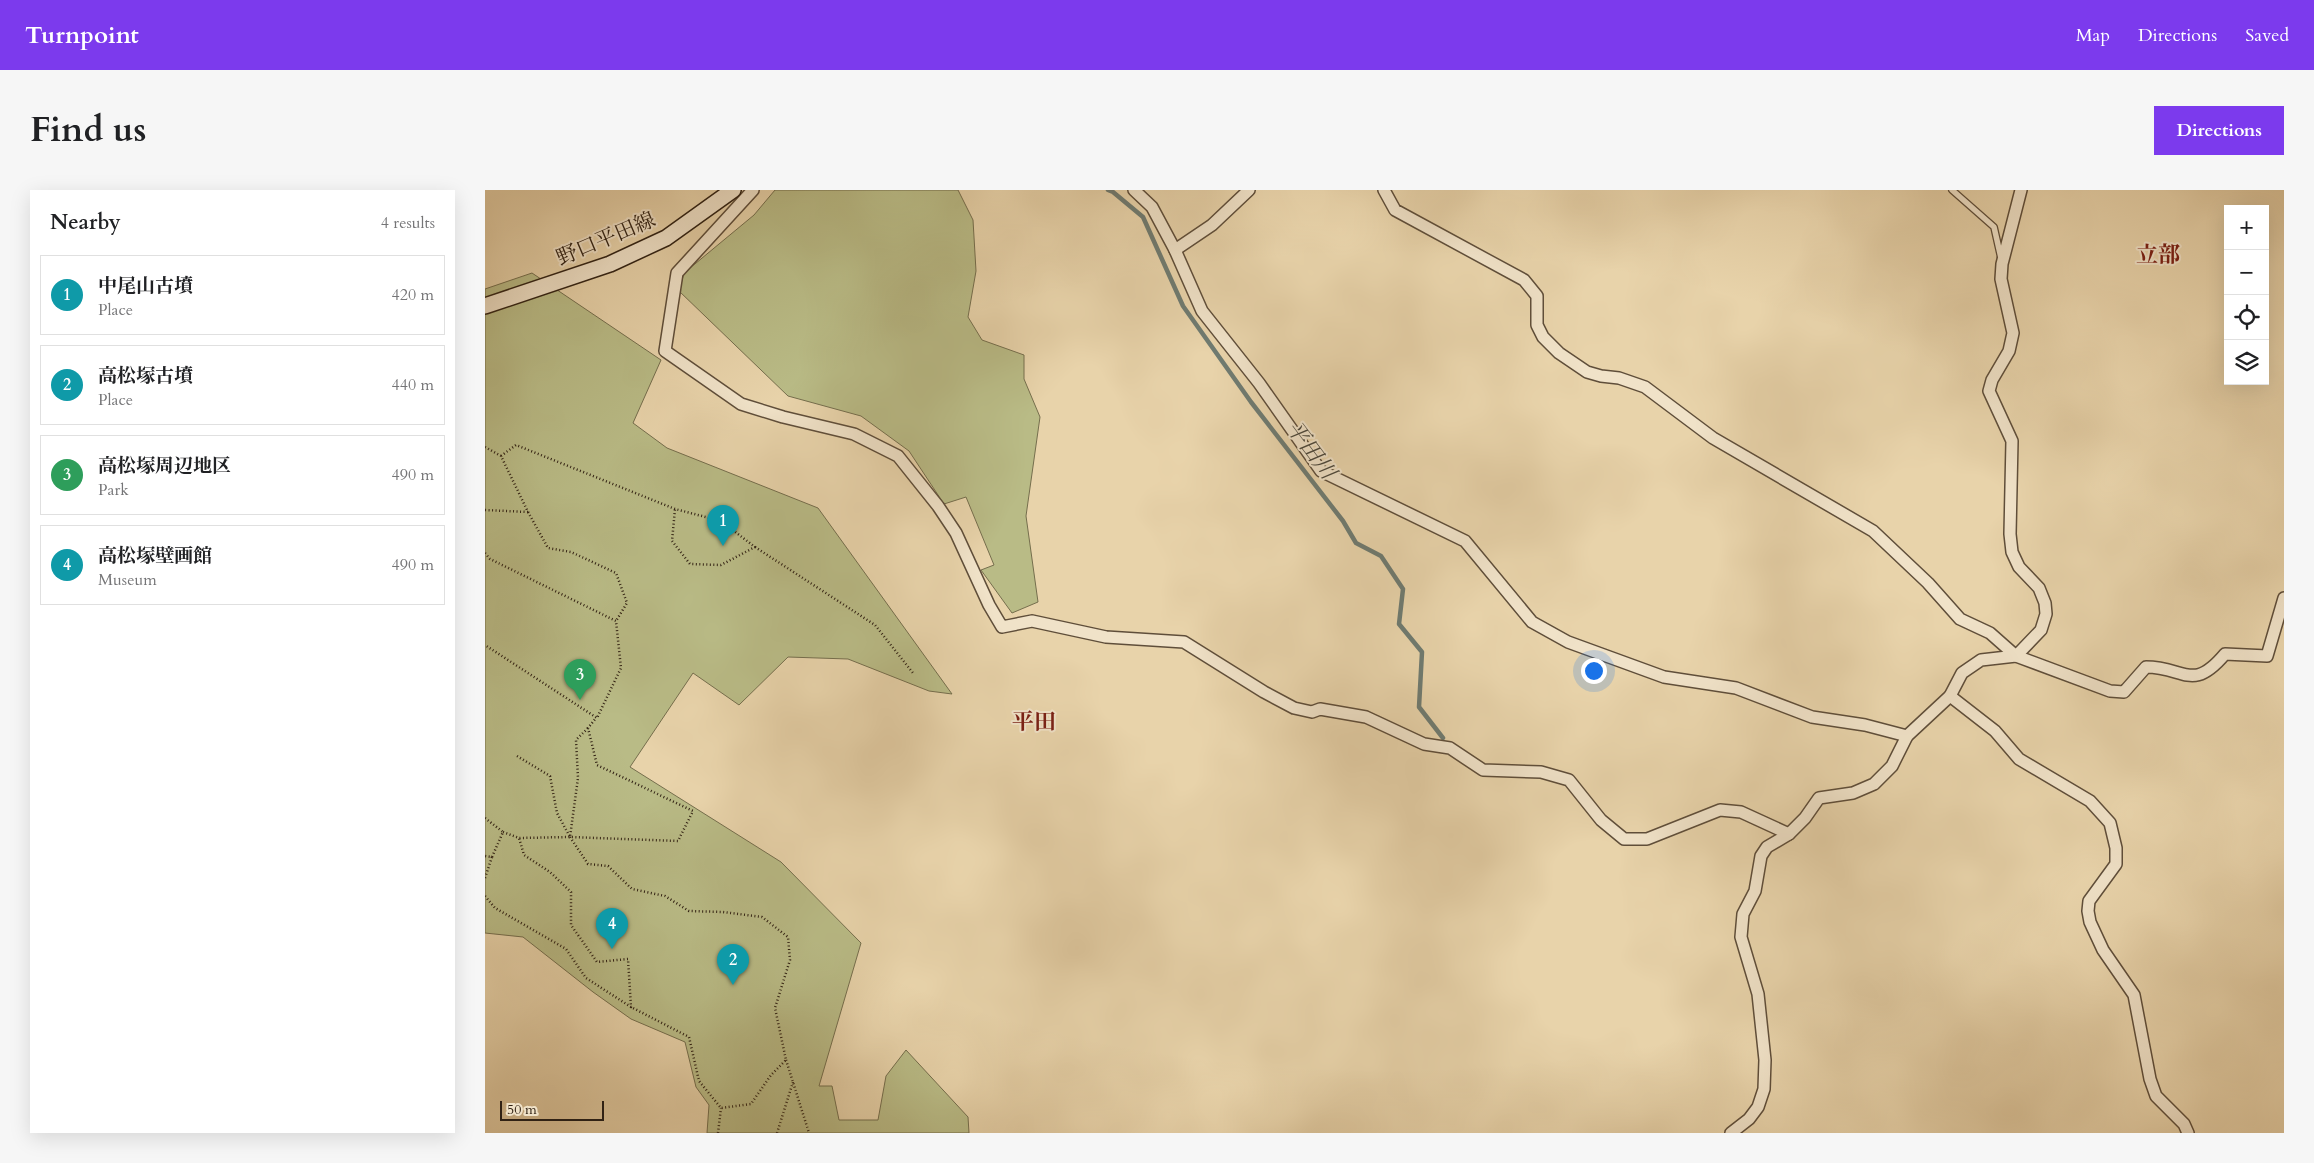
<!DOCTYPE html>
<meta charset="utf-8">
<style>
body{margin:0;font-family:Cardo,"Noto Serif JP",serif;background:#f6f6f6;color:#202124}
.controls{position:absolute;right:15px;top:15px;display:grid;overflow:hidden;border-radius:0px;box-shadow:0 5px 20px #0002}
.controls button{width:45px;height:45px;display:grid;place-items:center;padding:0;border:0;border-bottom:1px solid #e0e0e0;background:#fff;color:#202124;font:25px sans-serif}
.scale{position:absolute;left:15px;bottom:12px;width:104px;box-sizing:border-box;padding-left:5px;border:2px solid #312214;border-top:0;font-size:14px;line-height:18px;white-space:nowrap;color:#312214;-webkit-text-stroke:4px #f0e2c8;paint-order:stroke}
.you{position:absolute;left:1108px;top:480px;width:18px;height:18px;margin:-12px;border:4px solid #fff;border-radius:50%;background:#1a73e8;box-shadow:0 0 0 8px #1a73e833}
.badge{display:grid;place-items:center;width:32px;height:32px;border-radius:50%;background:#7c3aed;color:#fff;font-size:16px;font-weight:700}
.pin{position:absolute;translate:-50% -41px;filter:drop-shadow(0 1px 2px #0008)}
.pin::after{content:'';position:absolute;top:26px;width:18px;height:15px;background:inherit;clip-path:polygon(0 0,100% 0,50% 100%)}
.list{margin:0;padding:0;list-style:none}
h2{display:flex;justify-content:space-between;align-items:center;height:65px;margin:0;padding:0 20px;font-size:21px}
h2 small{font-size:16px;font-weight:400;color:#757577}
.list li{display:grid;grid-template-columns:32px 1fr auto;gap:15px;align-items:center;box-sizing:border-box;height:80px;margin:0 10px 10px;padding:0 10px;border:1px solid #e0e0e0;border-radius:0px}
.list b{display:block;font-size:19px;white-space:nowrap}
.list p{margin:0;font-size:16px;white-space:nowrap;color:#757577}
.list em{font-size:16px;font-style:normal;color:#757577}
.icon{flex:none;width:28px;height:28px;fill:none;stroke:currentColor;stroke-width:2;stroke-linecap:round;stroke-linejoin:round}
.map{position:relative;flex:none;width:1799px;height:943px;overflow:hidden;border-radius:0px}
header{display:flex;align-items:center;gap:30px;box-sizing:border-box;height:70px;padding:0 25px;background:#7c3aed;color:#fff}
header strong{font-size:24px}
nav{display:flex;gap:28px;margin-inline-start:auto;font-size:18px}
.intro{display:flex;align-items:center;justify-content:space-between;box-sizing:border-box;height:120px;padding:0 30px}
h1{margin:0;font-size:35px}
.button{padding:12px 22px;border-radius:0px;background:#7c3aed;color:#fff;font-size:18px;font-weight:700}
main{display:flex;gap:30px;padding:0 30px}
aside{flex:1;background:#fff;border-radius:0px;box-shadow:0 5px 20px #0002}
.map>svg:first-child{display:block}
.green{fill:#b9bb86;stroke:#756e4d}
.lines{fill:none;stroke-linecap:round;stroke-linejoin:round}
.stream{stroke:#6f7b71;stroke-width:4.5}
.service-casing{stroke:#5f4e3a;stroke-width:8}
.minor-casing{stroke:#5f4e3a;stroke-width:14}
.secondary-casing{stroke:#312214;stroke-width:18}
.path{stroke:#312214;stroke-width:2.5;stroke-dasharray:1 2.5;stroke-linecap:butt}
.service{stroke:#f0e2c8;stroke-width:5.5}
.minor{stroke:#f0e2c8;stroke-width:11}
.secondary{stroke:#f0e2c8;stroke-width:15}
.labels{text-anchor:middle;dominant-baseline:central;stroke-width:4;stroke-linejoin:round;paint-order:stroke}
.street-label{font-size:21px;fill:#312214;stroke:#f0e2c8}
.neighbourhood-label{font-size:22px;font-weight:bold;fill:#7a1f14;stroke:#f0e2c8}
.water-label{font-size:22px;font-style:italic;fill:#4b473b;stroke:#f0e2c8}
</style>
<header>
<strong>Turnpoint</strong>
<nav><a>Map</a><a>Directions</a><a>Saved</a></nav>
</header>
<div class="intro"><h1>Find us</h1><a class="button">Directions</a></div>
<main>
<aside>
<h2>Nearby<small>4 results</small></h2>
<ul class="list">
<li><span class="badge" style="background:#0f9aa8">1</span><div><b>中尾山古墳</b><p>Place</p></div><em>420 m</em></li>
<li><span class="badge" style="background:#0f9aa8">2</span><div><b>高松塚古墳</b><p>Place</p></div><em>440 m</em></li>
<li><span class="badge" style="background:#2e9e5b">3</span><div><b>高松塚周辺地区</b><p>Park</p></div><em>490 m</em></li>
<li><span class="badge" style="background:#0f9aa8">4</span><div><b>高松塚壁画館</b><p>Museum</p></div><em>490 m</em></li>
</ul>
</aside>
<div class="map">
<svg width="1799" height="943" viewBox="0 0 1799 943">
<rect width="100%" height="100%" fill="#e8d3aa"/>
<filter id="stains"><feTurbulence type="fractalNoise" baseFrequency=".004" numOctaves="4"/><feColorMatrix values="0 0 0 0 .2 0 0 0 0 .09 0 0 0 0 .02 0 0 0 .5 -.17"/></filter>
<radialGradient id="worn" r=".72"><stop offset=".6" stop-color="#630" stop-opacity="0"/><stop offset="1" stop-color="#630" stop-opacity=".3"/></radialGradient>
<!-- green -->
<g class="green">
<path d="M290,0h183l15,30 3,51 -8,46 14,23 42,15v24l16,38 -14,99 12,86 -26,11 -31,-43 13,-5 -28,-68 -22,7 -35,-53 -48,-35 -73,-20 -109,-105 5,-18 70,-58z"/>
<path d="M47,83l129,87 -28,63 34,25 151,60 134,186 -23,-3 -81,-32 -60,-2 -49,48 -46,-32 -63,94 151,95 80,81 -42,143h13l7,34h39l8,-44 20,-26 62,67 1,16h-262l2,-28 -13,-18 -11,-45 -54,-23 -38,-27 -70,-55 -38,-4v-644z"/>
</g>
<g class="lines">
<!-- stream -->
<path class="stream" d="M623,0l5,2 30,25 40,89 68,96 92,119 13,22 25,13 22,33 -4,35 23,28 -3,55 24,31"/>
<defs>
<path id="service" d="M1467,0l42,37 7,31"/>
<g id="minor">
<path d="M268,0l-76,83 -12,78 76,53 42,13 71,17 44,22 40,50 18,27 33,72 13,22 30,-6 74,16 78,5 80,50 30,16 18,4 8,-3 46,8 58,27 26,4 33,22 58,2 28,8 32,40 23,19h23l73,-29 21,2 48,22"/>
<path d="M649,0l18,17 23,43 27,61 57,72 62,88 144,70 67,81 36,20 96,35 72,11 76,29 53,8 42,11"/>
<path d="M899,0l11,20 129,70 13,16v29l6,12 16,16 28,19 14,4 18,2 26,9 68,51 160,93 55,52 32,36 30,14 26,23 94,35 14,1 22,-25c39,0 46,26 79,-13l42,2 17,-58"/>
<path d="M690,60l37,-25 37,-35"/>
<path d="M1465,506l45,35 24,28 71,42 20,22 6,25v16l-27,37 -1,10 2,11 13,28 31,45 16,84 6,17 28,28 4,9"/>
<path d="M1246,943l18,-14 9,-12 6,-18 1,-29 -7,-66 -17,-57 2,-23 12,-23 6,-35 6,-9 22,-13 16,-16 14,-20 34,-5 21,-9 18,-18 15,-30 43,-40 12,-23 19,-13 35,-4 25,-26 5,-16 -1,-11 -6,-15 -20,-21 -7,-15 -2,-18 2,-93 -23,-50 3,-11 17,-29 4,-18 -12,-54 1,-15 19,-74"/>
</g>
<path id="secondary" d="M0,116l125,-42 56,-26 67,-48"/>
</defs>
<!-- service casing -->
<use href="#service" class="service-casing"/>
<!-- minor casing -->
<use href="#minor" class="minor-casing"/>
<!-- secondary casing -->
<use href="#secondary" class="secondary-casing"/>
<!-- path -->
<g class="path">
<path d="M0,257l16,9 27,56 -43,-2"/>
<path d="M16,266l15,-11 159,64 46,12 34,26 -34,18 -31,-1 -18,-23 3,-32"/>
<path d="M43,322l20,36 23,4 45,21 11,30 -11,18"/>
<path d="M270,357l120,78 38,48"/>
<path d="M0,363l5,6 126,62 5,47 -24,50 -112,-73"/>
<path d="M32,566l33,20 7,37 13,24 8,-59 -2,-38 12,-12"/>
<path d="M0,628l18,14 -11,25 -7,-1"/>
<path d="M18,642l16,6 51,-1 108,4 15,-30 -96,-46 -9,-37 8,-10"/>
<path d="M85,647l18,27 20,2 24,23 33,7 24,15 34,1 39,5 26,20 2,23 -15,48 11,52 -15,15 -20,29 -30,4 -22,-27 -10,-44 -58,-30"/>
<path d="M0,688l7,-21"/>
<path d="M0,706l10,12 71,41 20,29 45,29 -3,-48 -31,3 -26,-37v-33l-21,-20 -26,-17 -5,-17"/>
<path d="M301,870l23,73"/>
<path d="M233,943l3,-25"/>
<path d="M292,943l16,-51"/>
</g>
<!-- service -->
<use href="#service" class="service"/>
<!-- minor -->
<use href="#minor" class="minor"/>
<!-- secondary -->
<use href="#secondary" class="secondary"/>
</g>
<g class="labels">
<!-- street labels -->
<g class="street-label">
<text transform="translate(121 49) rotate(-23)">野口平田線</text>
</g>
<!-- neighbourhood labels -->
<g class="neighbourhood-label">
<text x="1673" y="65">立部</text>
<text x="549" y="532">平田</text>
</g>
<!-- water labels -->
<g class="water-label">
<text transform="translate(826 260) rotate(53)">平田川</text>
</g>
</g>
<rect width="100%" height="100%" filter="url(#stains)"/>
<rect width="100%" height="100%" fill="url(#worn)"/>
</svg>
<div class="controls">
<button>+</button>
<button>−</button>
<button><svg class="icon" aria-label="locate" viewBox="0 0 24 24"><circle cx="12" cy="12" r="6"/><path d="M12 2v4M12 18v4M2 12h4M18 12h4"/></svg></button>
<button><svg class="icon" aria-label="layers" viewBox="0 0 24 24"><path d="M12 4l9 5-9 5-9-5zM3 14l9 5 9-5"/></svg></button>
</div>
<div class="scale">50 m</div>
<div class="you"></div>
<div class="pin badge" style="left:238px;top:356px;background:#0f9aa8">1</div>
<div class="pin badge" style="left:248px;top:795px;background:#0f9aa8">2</div>
<div class="pin badge" style="left:95px;top:510px;background:#2e9e5b">3</div>
<div class="pin badge" style="left:127px;top:759px;background:#0f9aa8">4</div>
</div>
</main>
